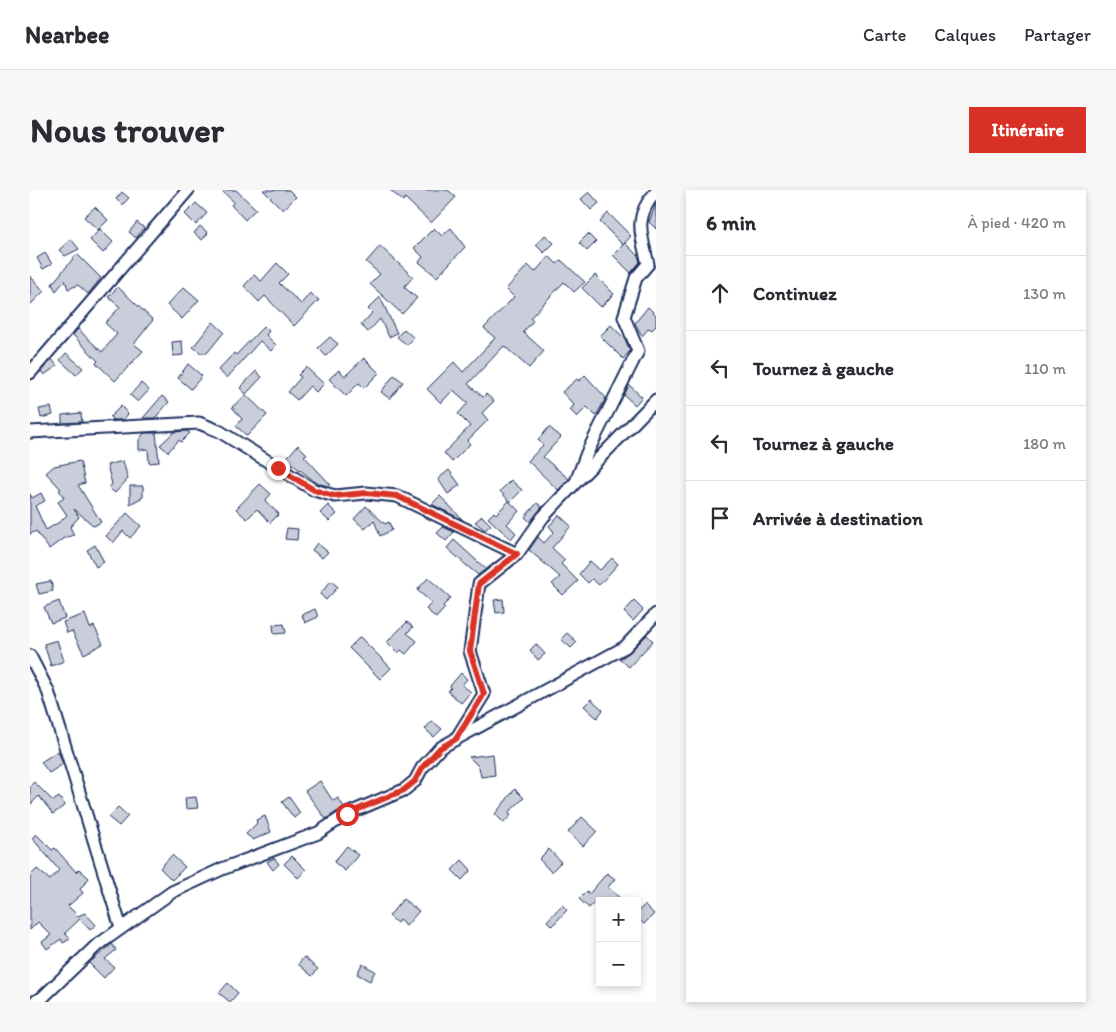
<!DOCTYPE html>
<html lang="fr">
<meta charset="utf-8">
<style>
body{margin:0;font-family:Itim,sans-serif;background:#f7f7f7;color:#2b2b33}
.controls{position:absolute;right:15px;bottom:15px;display:grid;overflow:hidden;border-radius:0px;box-shadow:0 2px 8px #0003}
.controls button{width:45px;height:45px;display:grid;place-items:center;padding:0;border:0;border-bottom:1px solid #e1e1e2;background:#fff;color:#2b2b33;font:25px sans-serif}
.stop{position:absolute;width:15px;height:15px;margin:-11px;border:4px solid #d93025;border-radius:50%;background:#fff}
.stop.end{background:#d93025;border-color:#fff;box-shadow:0 1px 5px #0008}
.list{margin:0;padding:0;list-style:none}
h2{display:flex;justify-content:space-between;align-items:center;height:65px;margin:0;padding:0 20px;font-size:21px}
h2 small{font-size:16px;font-weight:400;color:#7c7c81}
.list li{display:grid;grid-template-columns:32px 1fr auto;gap:15px;align-items:center;box-sizing:border-box;height:75px;padding:0 20px;border-top:1px solid #e1e1e2}
.list b{display:block;font-size:19px;white-space:nowrap}
.list em{font-size:16px;font-style:normal;color:#7c7c81}
.icon{flex:none;width:28px;height:28px;fill:none;stroke:currentColor;stroke-width:2;stroke-linecap:round;stroke-linejoin:round}
.map{position:relative;flex:none;width:626px;height:812px;overflow:hidden;border-radius:0px}
header{display:flex;align-items:center;gap:30px;box-sizing:border-box;height:70px;padding:0 25px;background:#fff;border-bottom:1px solid #e1e1e2}
header strong{font-size:24px}
nav{display:flex;gap:28px;margin-inline-start:auto;font-size:18px}
.intro{display:flex;align-items:center;justify-content:space-between;box-sizing:border-box;height:120px;padding:0 30px}
h1{margin:0;font-size:35px}
.button{padding:12px 22px;border-radius:0px;background:#d93025;color:#fff;font-size:18px;font-weight:700}
main{display:flex;gap:30px;padding:0 30px}
aside{flex:1;background:#fff;border-radius:0px;box-shadow:0 2px 8px #0003}
.map>svg:first-child{display:block}
.building{fill:#caceda;stroke:#1b2f5e}
.lines{fill:none;stroke-linecap:round;stroke-linejoin:round}
.street-casing{stroke:#1b2f5e;stroke-width:15}
.street{stroke:#fff;stroke-width:11}
.route{stroke:#d93025;stroke-width:6}
</style>
<header>
<strong>Nearbee</strong>
<nav><a>Carte</a><a>Calques</a><a>Partager</a></nav>
</header>
<div class="intro"><h1>Nous trouver</h1><a class="button">Itinéraire</a></div>
<main>
<div class="map">
<svg width="626" height="812" viewBox="0 0 626 812">
<rect width="100%" height="100%" fill="#fff"/>
<filter id="ink" filterUnits="userSpaceOnUse"><feTurbulence type="fractalNoise" baseFrequency=".02" numOctaves="2"/><feDisplacementMap in="SourceGraphic" scale="10" xChannelSelector="R" yChannelSelector="G"/><feConvolveMatrix kernelMatrix="1 2 1 2 8 2 1 2 1" color-interpolation-filters="sRGB"/></filter>
<g filter="url(#ink)">
<!-- building -->
<g class="building">
<path d="M191,0h15l20,19 -11,11 -14,-15 3,-3z"/>
<path d="M233,0h26l7,7 -13,13z"/>
<path d="M360,0h58l8,7 -25,26 -26,-25 -2,3z"/>
<path d="M92,2l7,6 -7,7 -6,-6z"/>
<path d="M559,2l10,11 -8,7 -10,-11z"/>
<path d="M166,13l11,10 -11,12 -11,-11z"/>
<path d="M626,14v25l-7,-7z"/>
<path d="M65,17l13,13 -10,10 -14,-13z"/>
<path d="M578,23l23,23 -8,9 -23,-23z"/>
<path d="M107,32l7,6 -8,10 -7,-6z"/>
<path d="M170,36l8,7 -6,7 -8,-7z"/>
<path d="M404,38l8,8 9,-8 14,19 -28,30 -18,-15 4,-5 -9,-9z"/>
<path d="M70,39l13,13 -10,11 -13,-13z"/>
<path d="M558,44l8,8 -9,9 -8,-8z"/>
<path d="M515,45l9,8 -10,10 -8,-8z"/>
<path d="M41,49l8,10 -14,7 -6,-6z"/>
<path d="M595,53l13,13 2,6 -9,11 -18,-18z"/>
<path d="M350,56l33,31 -9,10 13,11 -15,16 -32,-30 10,-10 -14,-12z"/>
<path d="M15,63l7,11 -9,5 -6,-11z"/>
<path d="M47,64l24,24 -13,16 -10,-9 -10,4 -3,-9 -9,11 -4,-7z"/>
<path d="M519,66l8,8 4,-4 24,22 -11,10 -10,-10 -34,36 3,3 -10,11 21,19 -15,17 -25,-22 -36,38 15,13 3,-3 8,7 -12,12 6,7 -21,21 3,3 -18,18 -8,-9 26,-27 -12,-12 10,-11 -15,-13 -12,13 -14,-14 27,-27 9,10 32,-34 -11,-10 30,-31 -8,-8 22,-24 7,7z"/>
<path d="M247,73l11,11 -9,9 22,21 9,-11 9,7 -25,26 -29,-30 -6,6 -15,-16 10,-11 7,6z"/>
<path d="M565,85l19,19 -13,13 -19,-19z"/>
<path d="M0,86l14,15 -14,14z"/>
<path d="M88,97l35,33 -19,24 9,7 -28,30 -19,-18 2,-2 -25,-26 5,-6 24,23 15,-18 -12,-11 15,-16 -12,-10z"/>
<path d="M154,97l15,13 -17,19 -15,-14z"/>
<path d="M350,107l17,36 -8,4 -9,-18 -12,13 -7,-7 11,-12 -4,-4z"/>
<path d="M618,117l8,8v11l-4,4 -3,-2 -7,8 -7,-13z"/>
<path d="M183,132l11,10 -17,21h-6l-8,-6z"/>
<path d="M581,135l14,14 5,12 -7,8 -23,-23z"/>
<path d="M234,136l5,5 -3,4 10,10 -5,6 -11,-10 -33,37 -9,-8 16,-17 2,2z"/>
<path d="M374,139l10,9 -7,7 -10,-8z"/>
<path d="M300,147l8,7 -12,12 -8,-8z"/>
<path d="M152,151l1,14 -10,1 -1,-14z"/>
<path d="M36,163l17,15 -7,7 -16,-15z"/>
<path d="M334,168l15,15 -15,15 -5,-5 -13,13 -17,-17 10,-9 6,6z"/>
<path d="M22,169l5,7 -13,9 -3,-4z"/>
<path d="M158,174l14,12 -11,13 -13,-11z"/>
<path d="M276,177l18,17 -8,8 -6,-6 -13,14 -9,-8 13,-15 -3,-2z"/>
<path d="M226,181l6,6 -16,17 -6,-6z"/>
<path d="M364,185l9,7 -13,17 -9,-7z"/>
<path d="M555,185l21,23 -10,18 -9,-9 -10,10 -7,-7 4,-5 -12,-13 15,-13 2,2z"/>
<path d="M111,193l8,7 -11,12 -8,-7z"/>
<path d="M599,195l13,12 -7,8 -11,-10z"/>
<path d="M216,205l21,20 -20,21 -11,-10 6,-7 -10,-12z"/>
<path d="M132,206l7,6 -14,16h-12z"/>
<path d="M91,216l7,8 -5,6h-10l-3,-3z"/>
<path d="M21,217l2,8 -12,3 -2,-9z"/>
<path d="M51,223l1,9 -20,1v-8z"/>
<path d="M519,237l12,10 -18,20 26,22 -11,11 -30,-29 15,-16 -5,-5z"/>
<path d="M157,241l3,2 -9,9 -2,-2 -11,12 -8,-7 14,-13z"/>
<path d="M114,243h12l3,29 -10,1 -1,-14 -9,1v-10z"/>
<path d="M268,255l9,9 -3,2 26,28 -2,2 -11,-3 -25,-19 -2,2 -7,-4z"/>
<path d="M50,271l5,22 -7,2 23,37 -7,4 -20,-17 5,8 -9,10 4,8 -10,3 -15,11 -13,-18 -6,3v-40l2,4 9,-5 4,8 -10,5 11,24 15,-9 6,-6 -9,-13 6,-4 -5,-8 2,-1 -15,-16 8,-7z"/>
<path d="M93,271l5,18 -13,14 -6,-5 3,-4 -5,-19z"/>
<path d="M419,280l11,15 -12,9 -10,-15z"/>
<path d="M481,290l11,10 -12,12 -10,-11z"/>
<path d="M230,294l11,10 -6,7 14,13 -9,9 -13,-14 -10,10 -11,-10z"/>
<path d="M100,296h13v11l-13,7z"/>
<path d="M410,306l23,24 -28,-14 -3,-2z"/>
<path d="M479,311l10,10 -12,13 9,9 -5,6 -23,-21 6,-6 2,2z"/>
<path d="M507,313l5,4 -12,15 -5,-5z"/>
<path d="M298,315l9,9 -8,7 -9,-8z"/>
<path d="M336,316l19,18 4,-2 3,8 -12,6 -6,-16 -9,9 -11,-10z"/>
<path d="M97,323l14,13 -11,12 -7,-7 -10,12 -7,-7z"/>
<path d="M529,325l12,11 -19,22 13,12 -4,4 17,17 -15,14 -11,-11 8,-7 -31,-27 9,-13 6,6 10,-11 -5,-6z"/>
<path d="M452,326l9,9 -6,5 -10,-8z"/>
<path d="M413,337l11,5 -8,9 -9,-8z"/>
<path d="M257,338l11,1 -1,11 -12,-1z"/>
<path d="M424,350l23,21 9,8 -8,6 -12,-10 -19,-17z"/>
<path d="M287,353l11,9 -6,6 -10,-8z"/>
<path d="M65,355l9,17 -8,5 -9,-17z"/>
<path d="M582,368l6,6 -19,21 -7,-6 -4,4 -9,-9 11,-13 10,9z"/>
<path d="M398,388l23,20 -8,8 2,2 -9,10 -10,-9 6,-6 -15,-13z"/>
<path d="M21,391l2,10 -14,3 -3,-10z"/>
<path d="M301,391l7,6 -12,13 -6,-6z"/>
<path d="M473,409l1,13 -8,1 -2,-13z"/>
<path d="M29,411l6,17 -14,5 -7,-16z"/>
<path d="M604,411l9,9 -10,11 -9,-9z"/>
<path d="M285,419l3,8 -13,6 -3,-8z"/>
<path d="M55,424l5,14 4,-2 9,18 -19,10 -12,-23 -5,2 -4,-11z"/>
<path d="M377,432l6,5 -6,6 10,8 -11,13 -5,-4 -3,3 -11,-11z"/>
<path d="M254,434l2,9 -12,1 -1,-9z"/>
<path d="M537,443l10,9 -6,6 -10,-9z"/>
<path d="M617,445l6,6 -24,26 -9,-8 10,-7z"/>
<path d="M330,447l31,31 -11,11 -31,-31z"/>
<path d="M27,450l7,21 -13,5 -7,-22z"/>
<path d="M506,454l9,10 -7,6 -8,-10z"/>
<path d="M431,483l6,6 -5,6 9,7 -10,11 -13,-12 3,-3 -1,-2z"/>
<path d="M561,509l12,11 -6,8 -13,-12z"/>
<path d="M402,531l10,8 -8,8 -9,-8z"/>
<path d="M28,561l5,13 -14,9 -8,-11z"/>
<path d="M463,564l2,21 -14,2 -2,-10 -10,-10z"/>
<path d="M290,591l13,20 5,-3 6,9 -18,12 -21,-28z"/>
<path d="M4,592l19,19 6,-4 6,8 -12,9 -14,-18 -9,9v-19z"/>
<path d="M485,599l9,9 -16,15 3,2 -7,8 -9,-9z"/>
<path d="M166,607l2,11 -12,1 -1,-11z"/>
<path d="M259,607l11,16 -6,5 -12,-16z"/>
<path d="M88,617l10,9 -9,10 -11,-9z"/>
<path d="M235,626l6,16 -18,8 -7,-6 11,-11 -1,-3z"/>
<path d="M552,627l15,14 -14,15 -15,-14z"/>
<path d="M6,644l16,16 3,-2 21,24 3,-3 10,9 -9,11 3,4 -15,13 10,10 7,-3 11,12 -6,5 -10,-11 -15,14 5,6 -7,4 -2,-4 -14,10 -5,-7 9,-7 -13,-13 -8,8v-54l7,-7 13,11 9,-10 -27,-32z"/>
<path d="M317,656l11,9 -13,16 -11,-9z"/>
<path d="M519,659l12,13 -10,10 -12,-13z"/>
<path d="M142,665l13,12 -13,13 -12,-12z"/>
<path d="M262,666l14,14 -8,8 -14,-14z"/>
<path d="M244,668l5,6 -6,6 -6,-8z"/>
<path d="M432,670l9,10 -9,10 -10,-10z"/>
<path d="M577,683l8,6 -7,8 15,14h-27l-7,7 -10,-9 8,-8 2,3z"/>
<path d="M373,709l16,12 -13,15 -7,-6 -2,3 -8,-7z"/>
<path d="M532,715l5,5 -15,16 -5,-5z"/>
<path d="M615,715l9,9 -10,10 -7,-6v-6z"/>
<path d="M82,754l4,6 -11,9 9,8 -10,11 -15,-15z"/>
<path d="M274,767l14,12 -6,7 -14,-12z"/>
<path d="M332,774l13,7 -5,10 -13,-7z"/>
<path d="M198,793l10,10 -8,9 -11,-9z"/>
</g>
<g class="lines">
<defs>
<g id="street">
<path d="M0,183l158,-183"/>
<path d="M0,242l169,-9 20,8 95,59 21,6 31,-3 31,3 120,58"/>
<path d="M549,289l77,-79"/>
<path d="M0,466l18,35 73,237"/>
<path d="M426,549l169,-92 31,-33"/>
<path d="M4,812l8,-4 53,-51 77,-55 50,-23 96,-36 29,-19 57,-24 11,-9 7,-13 18,-20 16,-9 28,-45 -14,-43 9,-67 38,-30 26,-37 33,-35 11,-29 51,-102 -14,-34 12,-39 12,-14c-7,-30 -15,-47 8,-72"/>
</g>
</defs>
<!-- street casing -->
<use href="#street" class="street-casing"/>
<!-- street -->
<use href="#street" class="street"/>
</g>
</g>
<g class="lines" filter="url(#ink)">
<!-- route -->
<path class="route" d="M248,278l36,22 20,6 32,-3 31,3 120,58 -38,30 -9,67 14,43 -28,45 -16,9 -18,20 -7,13 -11,9 -57,24"/>
</g>
</svg>
<div class="controls">
<button>+</button>
<button>−</button>
</div>
<div class="stop" style="left:317px;top:624px"></div>
<div class="stop end" style="left:248px;top:278px"></div>
</div>
<aside>
<h2>6 min<small>À pied · 420 m</small></h2>
<ul class="list">
<li><svg class="icon" aria-label="ahead" viewBox="0 0 24 24"><path d="M12 20V5M6 11l6-6 6 6"/></svg><div><b>Continuez</b></div><em>130 m</em></li>
<li><svg class="icon" aria-label="left" viewBox="0 0 24 24"><path d="M17 20v-9H6M10 6l-5 5 5 5"/></svg><div><b>Tournez à gauche</b></div><em>110 m</em></li>
<li><svg class="icon" aria-label="left" viewBox="0 0 24 24"><path d="M17 20v-9H6M10 6l-5 5 5 5"/></svg><div><b>Tournez à gauche</b></div><em>180 m</em></li>
<li><svg class="icon" aria-label="arrive" viewBox="0 0 24 24"><path d="M6 21V4h12l-3 4 3 4H6"/></svg><div><b>Arrivée à destination</b></div></li>
</ul>
</aside>
</main>
